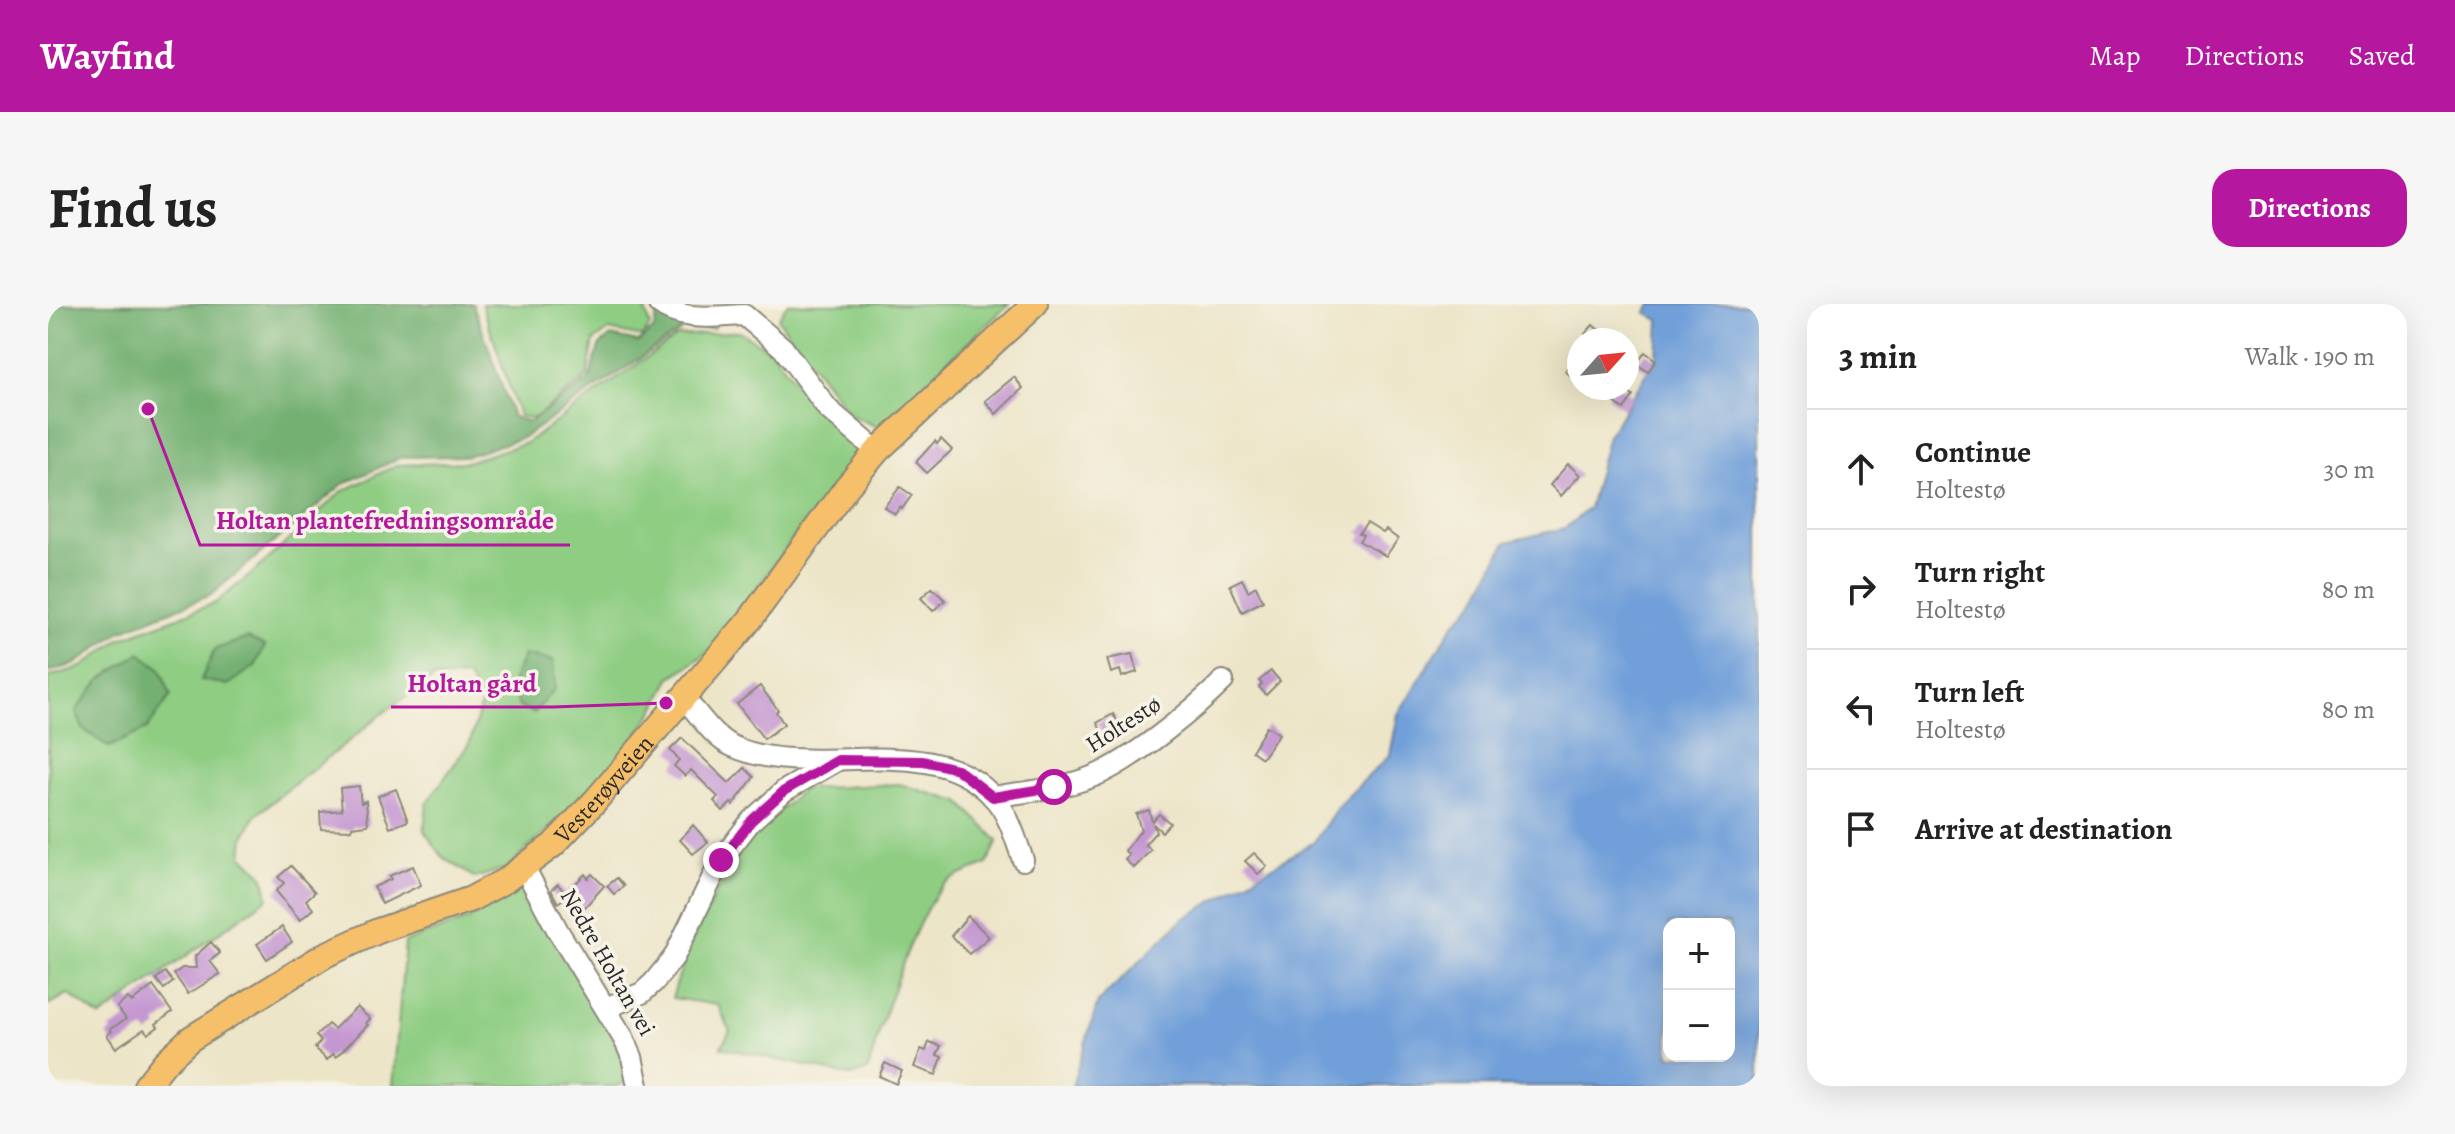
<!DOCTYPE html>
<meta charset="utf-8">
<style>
body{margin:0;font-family:Alegreya,serif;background:#f6f6f6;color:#222}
.controls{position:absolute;right:24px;bottom:24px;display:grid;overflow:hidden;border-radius:16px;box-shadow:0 8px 32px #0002}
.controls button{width:72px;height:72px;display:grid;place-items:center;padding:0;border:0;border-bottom:2px solid #e0e0e0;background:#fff;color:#222;font:40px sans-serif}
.compass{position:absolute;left:1519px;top:24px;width:72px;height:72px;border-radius:50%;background:#fff;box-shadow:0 8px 32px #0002;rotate:63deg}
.stop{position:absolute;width:24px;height:24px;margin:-18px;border:6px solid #b5179e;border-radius:50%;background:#fff}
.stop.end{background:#b5179e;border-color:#fff;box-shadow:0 2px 8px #0008}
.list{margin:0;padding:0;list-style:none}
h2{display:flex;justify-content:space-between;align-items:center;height:104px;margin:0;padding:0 32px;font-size:34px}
h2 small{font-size:26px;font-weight:400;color:#767676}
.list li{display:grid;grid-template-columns:52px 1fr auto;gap:24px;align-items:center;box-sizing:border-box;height:120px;padding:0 32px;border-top:2px solid #e0e0e0}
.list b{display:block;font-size:30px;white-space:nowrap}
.list p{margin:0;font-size:26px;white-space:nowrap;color:#767676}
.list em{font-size:26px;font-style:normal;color:#767676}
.icon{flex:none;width:44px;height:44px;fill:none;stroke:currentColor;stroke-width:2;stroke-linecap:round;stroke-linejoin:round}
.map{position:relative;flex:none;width:1711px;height:782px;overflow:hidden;border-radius:24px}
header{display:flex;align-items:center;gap:48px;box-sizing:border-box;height:112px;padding:0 40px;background:#b5179e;color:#fff}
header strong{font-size:38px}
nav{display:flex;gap:44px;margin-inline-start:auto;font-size:28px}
.intro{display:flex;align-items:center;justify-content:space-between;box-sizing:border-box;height:192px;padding:0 48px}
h1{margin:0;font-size:56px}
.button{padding:20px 36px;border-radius:24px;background:#b5179e;color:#fff;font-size:28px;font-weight:700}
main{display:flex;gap:48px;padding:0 48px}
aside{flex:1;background:#fff;border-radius:24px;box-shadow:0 8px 32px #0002}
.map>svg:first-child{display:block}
.green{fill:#8fcd83;stroke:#5d7c57;stroke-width:2}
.forest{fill:#73b071;stroke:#4f6e4e;stroke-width:2}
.water{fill:#709fd9;stroke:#4e6582;stroke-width:2;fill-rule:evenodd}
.building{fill:#c497d1}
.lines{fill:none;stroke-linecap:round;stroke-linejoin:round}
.minor-casing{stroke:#8c887a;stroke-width:24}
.major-casing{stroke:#8c887a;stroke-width:28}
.minor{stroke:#fff;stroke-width:20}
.major{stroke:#f6c06b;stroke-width:24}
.route{stroke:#b5179e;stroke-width:10}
.labels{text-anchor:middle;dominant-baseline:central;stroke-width:7;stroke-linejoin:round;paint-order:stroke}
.street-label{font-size:24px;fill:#2b2b2b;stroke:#f7f3e8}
.leader{fill:none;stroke:#b5179e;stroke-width:3}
.callout-dot{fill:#b5179e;stroke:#f7f3e8;stroke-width:3}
.callout-label{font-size:26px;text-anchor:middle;font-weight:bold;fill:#b5179e;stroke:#f7f3e8;stroke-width:7;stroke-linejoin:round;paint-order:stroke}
</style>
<header>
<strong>Wayfind</strong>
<nav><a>Map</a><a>Directions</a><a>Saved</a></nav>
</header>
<div class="intro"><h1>Find us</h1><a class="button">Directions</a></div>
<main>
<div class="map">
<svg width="1711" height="782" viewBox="0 0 1711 782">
<rect width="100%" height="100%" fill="#f7f3e8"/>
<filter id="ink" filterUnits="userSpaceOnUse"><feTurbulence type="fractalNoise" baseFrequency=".0125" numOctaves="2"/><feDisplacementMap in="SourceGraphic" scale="16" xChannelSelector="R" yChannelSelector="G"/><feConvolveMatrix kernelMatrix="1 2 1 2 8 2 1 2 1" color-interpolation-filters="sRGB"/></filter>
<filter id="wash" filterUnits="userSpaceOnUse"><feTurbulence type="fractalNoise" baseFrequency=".006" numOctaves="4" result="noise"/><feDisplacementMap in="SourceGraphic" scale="32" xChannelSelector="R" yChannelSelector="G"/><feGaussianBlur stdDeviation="1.8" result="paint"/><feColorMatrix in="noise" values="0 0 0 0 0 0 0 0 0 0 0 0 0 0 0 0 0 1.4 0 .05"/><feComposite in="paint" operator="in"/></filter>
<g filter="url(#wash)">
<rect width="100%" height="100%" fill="#ede5c8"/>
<!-- green -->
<g class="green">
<path d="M434,0h158l5,6 5,16 -8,11 -33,-7 -15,11 -7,36 -53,41 -15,-2z"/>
<path d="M739,0h222l-131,123 -28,-12 -72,-96z"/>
<path d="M691,27l34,21 40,53 47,44 -151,203 -39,26 -16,33 -48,65 -99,92 -32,10 -32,-21 -19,-26 3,-28 43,-61 12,-40 -15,-26 -33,2 -43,29 -135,108 -12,22 -2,18 22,22 4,21 -168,119 -32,-23 -20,11v-328l34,-10 38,-28 95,-36 38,-30 88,-81 56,-27 69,-3 60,-19 151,-107z"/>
<path d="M851,480l61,18 38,39 -11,23c-12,6 -29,10 -40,18 -30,23 -68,148 -79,188l-17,6 -130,-29 9,-16 -12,-26 -46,-7 16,-50 51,-99 64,-60z"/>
<path d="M479,578l96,171 3,29 -9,4h-224l12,-144 65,-23z"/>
</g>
<!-- forest -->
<g class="forest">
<path d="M0,0h425l40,113 16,5 60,-42 10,-34 12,-10 27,6 16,-13 3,-18 58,17 -32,1 -159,108 -57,19 -65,1 -59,27 -132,111 -90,36 -46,33 -27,8z"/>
<path d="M200,334l17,8 -10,20 -27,19 -27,-5 14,-31z"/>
<path d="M92,349l20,15 11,27 -24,34 -38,18 -26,-18 -7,-18 24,-31z"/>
<path d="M476,351l29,6 2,27 -21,25 -15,-6 -7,-25z"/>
</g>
<!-- water -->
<path class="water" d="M1604,0h107v782h-687l26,-84 85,-83 131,-77 25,-37 51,-50 8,-41 56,-90 22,-24 30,-58 59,-14 24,-20 19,-72 49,-79 2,-37 -13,-7zM1621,620h60v132h-60z"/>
<g id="blocks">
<!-- building -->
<g class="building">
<path d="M1545,21l8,7 -10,8 -6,-6z"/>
<path d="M1597,48l11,8 -8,12 -11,-8z"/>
<path d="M1531,51v28l-14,-12z"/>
<path d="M966,73l9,11 -27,26 -11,-13z"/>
<path d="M1565,84h9l11,8 -9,13 -17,-12z"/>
<path d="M893,135l11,11 -25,23 -11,-11 19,-21 2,3z"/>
<path d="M1520,160l12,11 -19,21 -11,-11z"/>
<path d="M852,183l12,8 -10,14 -2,-2 -5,7 -11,-7z"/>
<path d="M1319,219l16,10 3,-3 12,9 -12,17 -27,-15 4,-6 -4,-2z"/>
<path d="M1194,275l6,12 8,-5 7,15 -21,11 -12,-27z"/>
<path d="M884,284l13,12 -12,11 -12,-13z"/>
<path d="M1084,350l5,18 -15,5 -2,-7 -9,3 -4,-14z"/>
<path d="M1223,367l9,10 -14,14 -7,-8 3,-3 -3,-3z"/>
<path d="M712,382l18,24 -2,2 8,12 -20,15 -27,-35z"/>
<path d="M1065,410l9,16 -16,9 -9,-16z"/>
<path d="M1219,422l12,8 -17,24 -10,-7z"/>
<path d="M634,434l47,45 16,-15 9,9 -21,28 -2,-2 -8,8 -9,-10 4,-4 -27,-27 -6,6 -11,-10 5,-6 -9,-10z"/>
<path d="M311,482l2,17 5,-2 2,24 -16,2v3l-31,-1 -1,-17 22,-2 -2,-22z"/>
<path d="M348,485l12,32 -18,7 -12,-32z"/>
<path d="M1101,506l3,11 7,-7 11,9 -8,9 -9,-8 3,8 -11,12 6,6 -17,18 -9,-8 4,-5 -4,-4 16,-21 -5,-16z"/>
<path d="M645,521l15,17 -15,12 -13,-14z"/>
<path d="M1206,549l13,13 -9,8 -13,-13z"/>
<path d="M243,562l24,26 -9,8 7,9 -13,11 -24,-29 8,-8 -6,-6z"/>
<path d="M365,562l8,19 -39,19 -8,-17 17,-8 -2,-3z"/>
<path d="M537,570l3,4 4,-4 12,12 -20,22 -18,-15z"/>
<path d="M569,574l7,8 -10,8 -7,-8z"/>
<path d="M510,580l9,12 -9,7 -7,-13z"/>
<path d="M920,612l21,21 -20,17 -18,-18z"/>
<path d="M234,623l10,15 -25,17 -10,-15z"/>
<path d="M163,638l9,11 -10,8 10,13 -32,20 -14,-20 8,-6h14l-1,-12z"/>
<path d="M117,668l8,10 -9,7 -8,-10z"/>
<path d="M105,682l19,26 -16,12 2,3 -10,7 -4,-5 -28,19 -9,-13 5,-4 -2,-2 16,-10 -9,-12 11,-9 4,4z"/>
<path d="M309,703l13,12 -4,4 2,2 -32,32 -3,-3 -6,6 -12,-12 6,-7 -5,-5 12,-12 6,5z"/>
<path d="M881,738l12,4 -4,9 5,2 -6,18 -22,-8 7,-18 5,2z"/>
<path d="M837,759l17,8 -6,13 -17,-8z"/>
</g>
</g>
</g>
<g filter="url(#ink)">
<use href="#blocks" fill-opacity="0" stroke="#8c887a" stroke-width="2"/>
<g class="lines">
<defs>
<g id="minor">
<path d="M611,0c22,18 59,12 85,11l39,33 45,61 49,42"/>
<path d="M636,395c16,15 27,37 48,47 79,37 200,-21 263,53 14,16 21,41 28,61"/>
<path d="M945,493c36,-6 78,-9 110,-25 36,-18 91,-62 120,-91"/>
<path d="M476,563l34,64 66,108 8,18 6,29"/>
<path d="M558,704l36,-15 12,-11 20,-25 47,-97 30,-39 33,-30 54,-31"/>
</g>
<g id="major">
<path id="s1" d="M98,782l19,-24 25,-23 135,-84 53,-24 93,-32 35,-19 47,-35 42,-44 154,-180 97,-133 31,-37 158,-147"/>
</g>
</defs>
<!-- minor casing -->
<use href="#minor" class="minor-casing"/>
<!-- major casing -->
<use href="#major" class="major-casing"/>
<!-- minor -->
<use href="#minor" class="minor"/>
<!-- major -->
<use href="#major" class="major"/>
</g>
</g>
<g class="lines" filter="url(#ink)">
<!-- route -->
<path class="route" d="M673,556l30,-39 33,-30 54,-31 85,1 34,8 36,28 61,-10"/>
</g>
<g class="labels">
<!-- street labels -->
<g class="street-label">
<text transform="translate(1075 420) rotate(-33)">Holtestø</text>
<text stroke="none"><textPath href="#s1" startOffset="554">Vesterøyveien</textPath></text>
<text transform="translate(560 658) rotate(60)">Nedre Holtan vei</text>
</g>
</g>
<!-- callouts -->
<path class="leader" d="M100 105L152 241H522M618 399L505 403H343"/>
<g class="callout-dot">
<circle cx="100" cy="105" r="8"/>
<circle cx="618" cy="399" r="8"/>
</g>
<g class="callout-label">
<text x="337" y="225">Holtan plantefredningsområde</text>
<text x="424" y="388">Holtan gård</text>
</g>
</svg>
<div class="controls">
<button>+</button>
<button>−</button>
</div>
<svg class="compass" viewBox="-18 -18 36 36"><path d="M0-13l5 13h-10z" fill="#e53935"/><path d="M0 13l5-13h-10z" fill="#767676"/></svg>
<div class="stop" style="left:1006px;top:483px"></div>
<div class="stop end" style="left:673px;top:556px"></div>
</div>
<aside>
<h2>3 min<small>Walk · 190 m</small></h2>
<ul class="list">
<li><svg class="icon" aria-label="ahead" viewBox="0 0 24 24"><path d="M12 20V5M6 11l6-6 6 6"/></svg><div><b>Continue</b><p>Holtestø</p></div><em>30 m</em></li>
<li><svg class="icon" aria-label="right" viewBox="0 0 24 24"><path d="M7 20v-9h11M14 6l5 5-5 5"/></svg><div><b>Turn right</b><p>Holtestø</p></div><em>80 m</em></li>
<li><svg class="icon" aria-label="left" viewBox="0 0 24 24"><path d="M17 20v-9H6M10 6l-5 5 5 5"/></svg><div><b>Turn left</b><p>Holtestø</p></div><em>80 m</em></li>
<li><svg class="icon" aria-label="arrive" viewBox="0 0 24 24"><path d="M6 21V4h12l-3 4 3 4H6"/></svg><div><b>Arrive at destination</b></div></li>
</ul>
</aside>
</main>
